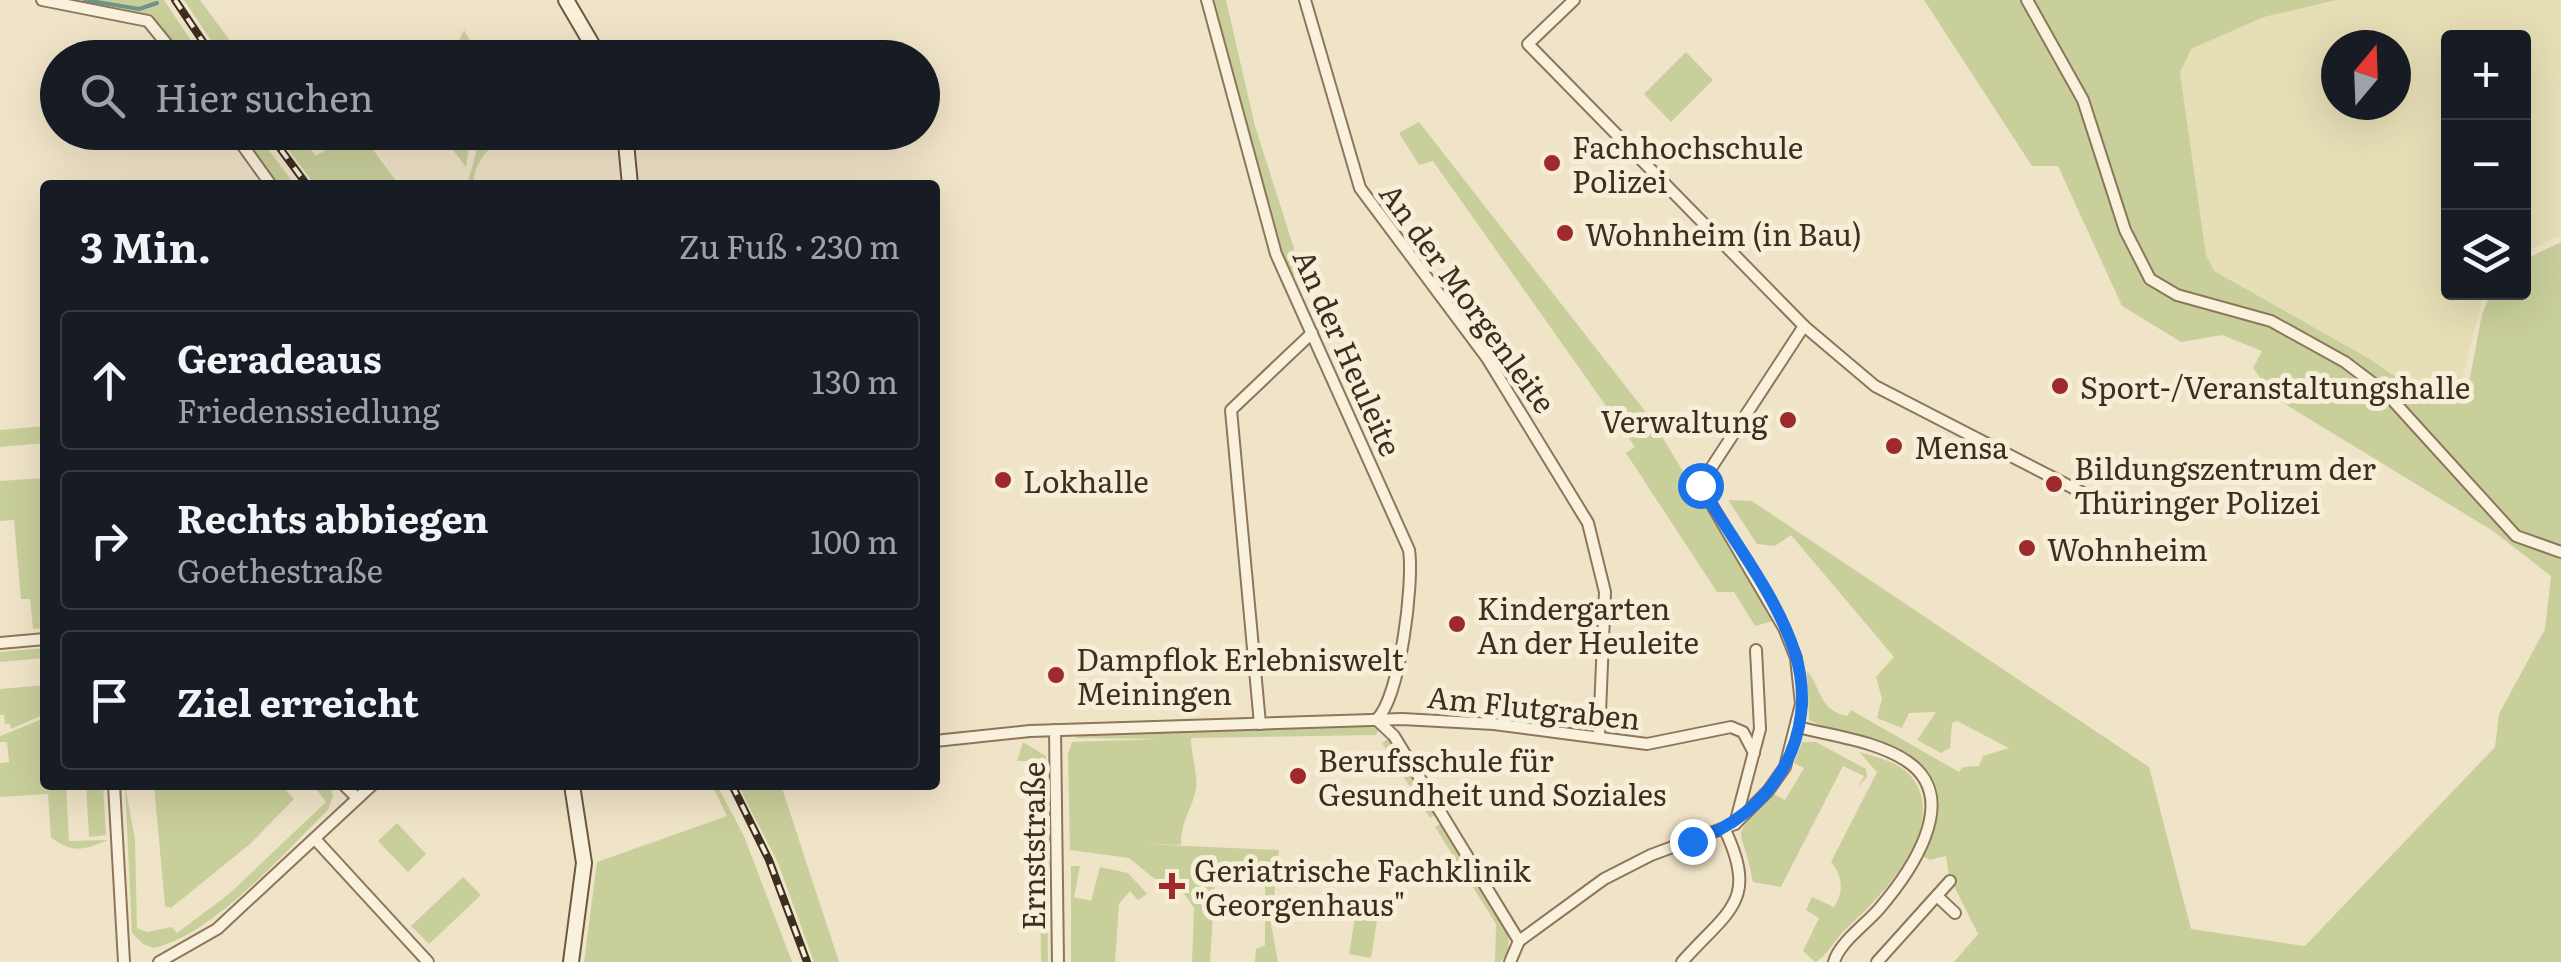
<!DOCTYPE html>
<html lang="de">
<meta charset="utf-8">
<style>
body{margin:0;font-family:Literata,serif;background:#242831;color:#f1f3f6}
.controls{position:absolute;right:30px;top:30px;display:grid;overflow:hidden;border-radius:10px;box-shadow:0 10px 40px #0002}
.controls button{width:90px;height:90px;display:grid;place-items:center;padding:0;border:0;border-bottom:2px solid #363941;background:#171b24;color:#f1f3f6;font:50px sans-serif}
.compass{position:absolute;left:2321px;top:30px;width:90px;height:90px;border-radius:50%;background:#171b24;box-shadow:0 10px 40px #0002;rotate:19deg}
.stop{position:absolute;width:30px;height:30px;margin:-22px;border:8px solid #1a73e8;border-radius:50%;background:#fff}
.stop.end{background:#1a73e8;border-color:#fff;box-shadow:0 2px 10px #0008}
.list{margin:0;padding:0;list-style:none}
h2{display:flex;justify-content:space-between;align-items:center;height:130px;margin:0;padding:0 40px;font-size:42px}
h2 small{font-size:32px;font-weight:400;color:#9ea1a6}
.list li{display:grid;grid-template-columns:65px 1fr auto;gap:30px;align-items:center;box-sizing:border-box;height:140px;margin:0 20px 20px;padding:0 20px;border:2px solid #363941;border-radius:10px}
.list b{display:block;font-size:38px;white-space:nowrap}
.list p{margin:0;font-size:32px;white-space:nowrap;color:#9ea1a6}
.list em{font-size:32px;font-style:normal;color:#9ea1a6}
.icon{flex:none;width:55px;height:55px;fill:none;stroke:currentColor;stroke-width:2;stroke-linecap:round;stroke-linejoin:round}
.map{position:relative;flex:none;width:2561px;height:962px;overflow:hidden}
.search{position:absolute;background:#171b24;box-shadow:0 10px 40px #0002;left:40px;top:40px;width:900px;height:110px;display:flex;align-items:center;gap:25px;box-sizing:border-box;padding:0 35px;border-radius:55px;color:#9ea1a6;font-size:38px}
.panel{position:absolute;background:#171b24;box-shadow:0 10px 40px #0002;left:40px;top:180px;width:900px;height:610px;border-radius:10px}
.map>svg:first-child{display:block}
.farmland{fill:#e6deb5;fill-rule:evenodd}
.green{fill:#c9cf9b}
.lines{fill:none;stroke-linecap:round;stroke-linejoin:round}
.stream{stroke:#6f938a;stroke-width:4}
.minor-casing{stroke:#8d765c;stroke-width:14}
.secondary-casing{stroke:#6f573f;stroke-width:18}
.minor{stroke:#faf1dc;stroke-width:10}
.secondary{stroke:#faf1dc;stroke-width:14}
.rail-casing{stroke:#3d2e20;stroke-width:8}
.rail{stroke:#f7eed8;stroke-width:4;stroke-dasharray:11;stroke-linecap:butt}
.route{stroke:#1a73e8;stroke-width:12}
.poi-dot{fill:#9e2a2b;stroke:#f7eed8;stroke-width:4}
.labels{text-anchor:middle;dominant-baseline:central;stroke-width:10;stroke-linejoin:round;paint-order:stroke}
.poi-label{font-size:30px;fill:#3d2e20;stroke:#f7eed8;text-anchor:start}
.street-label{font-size:30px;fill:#3d2e20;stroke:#f7eed8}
</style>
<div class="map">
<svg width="2561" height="962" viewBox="0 0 2561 962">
<rect width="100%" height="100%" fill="#f0e4c8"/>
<!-- farmland -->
<path class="farmland" d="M2337,0h224v235l-37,18v-215h-76v254l36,1 -24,94 -10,16 -26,-7 -56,-38 -155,-87 -7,-16 -26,-182 11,-24 73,-32zM2336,45h60v60h-60z"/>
<!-- green -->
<g class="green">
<path d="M60,0h104l38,57h-18c-41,-57 -59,-47 -124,-57z"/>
<path d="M184,0h16l42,57h-20z"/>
<path d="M1211,0h15l29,126 43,135h8l2,13 -14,1 -9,-7 -30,-93z"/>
<path d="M1924,0h413l-73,17 -73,32 -11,24 26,182 8,16 154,87 56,38 25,7 11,-16 8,1 14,-74 9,-21 33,-1v-32l37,-18v720h-607l24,-28 -29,-58 -3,-20 -16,4 -8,-4c46,-115 -44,-100 -113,-136l-2,-49c14,15 11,39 40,45l4,-6 108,62 4,-5 16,-1 4,-10 26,-8 -52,-27 -5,2 -2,25 -9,5 -24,-13 19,-28 -27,1 -7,15 -25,-10 5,-19 -6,-22 18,-20 -103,-122 -16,11 -18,-2 -29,-44 24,1 397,266 42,162 114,17 190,-199 4,-33 46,-85 6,-53 -58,-45 -218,-133 -22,-30 9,-17 -40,-16 -41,7 -59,-36 -64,-140h-26z"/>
<path d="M464,30l16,27h-29z"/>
<path d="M1686,52l27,28 -42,42 -27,-28z"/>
<path d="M1419,122l233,298 121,201 -18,5 -21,-34h-17l-91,-139 9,-6 -202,-286 -14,4 -20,-32z"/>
<path d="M238,133h18l39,52h-19z"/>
<path d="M276,133h22l18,23 35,-23h30l-13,10 31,42h-84z"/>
<path d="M440,133h19l10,13 -3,21z"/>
<path d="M467,133h38c-14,13 -33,31 -31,52h-7l10,-36z"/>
<path d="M45,426v17l-45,4v-17z"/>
<path d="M45,478v150l-12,1 -3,-30h-9l-7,-79 -14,1v-40z"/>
<path d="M45,648v10l-45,4v-10z"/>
<path d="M45,685v29l-34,15 -1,-5h-5l-1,-9h-4v-26z"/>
<path d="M45,718v67h21l3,56 39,-1c-23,10 -37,14 -57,-3l-3,-43 -48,3v-34l9,-1 -2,-20h-7v-6z"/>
<path d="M1364,724l15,4 -3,7 -185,3c0,17 7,35 5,51 -5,24 -14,27 -15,56l-40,-1 138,6 -8,74 7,38h-23l1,-13 9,-4v-67l-25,-4 -25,11 -5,77h-18l2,-54 -11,-16 -20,-6 -34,-28 -59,-8 -2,-96 4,-12 88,-3 -85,-1 11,-5z"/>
<path d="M1389,738l47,76 -6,4 -48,-75z"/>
<path d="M1023,742l23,14 2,206h-7l-2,-201h-22z"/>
<path d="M1802,742h14l50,27 1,8 -9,10 6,-11 -21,-10 -62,121 -28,-5c-12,-66 -27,-35 21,-88l11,6 19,-32 -10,-5z"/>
<path d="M1859,752c16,5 37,9 49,21 47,49 -28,125 -62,156 -11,10 -19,28 -31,33l-12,-11 16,-33 -13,-8 6,-13 22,10c10,-15 9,-31 -3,-45l46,-90z"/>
<path d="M86,785h17l3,50 -17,2z"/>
<path d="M125,785l10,55 2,88 10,4 25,-5 5,6 52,-39 97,-92 -13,-17h17l3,11 -5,14c-45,43 -113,124 -174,138l-11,-4 -11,-11z"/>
<path d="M154,785h127l13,14 -44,45 -79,64 -6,-2z"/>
<path d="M712,785h5l27,51 48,126h-208l13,-100 130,-46z"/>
<path d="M738,785h43l58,177h-25l-36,-99z"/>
<path d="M397,823l29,31 -18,18 -30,-31z"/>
<path d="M1442,823l66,109 1,19 -9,11h-5l1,-38 -61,-97z"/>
<path d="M1071,866h9l-6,31 17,4 9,-34 28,6 19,21 -9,6 -8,-9 -11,13 -4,58h-44z"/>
<path d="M463,877l18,18 -52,49 -18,-18z"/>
<path d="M1356,911l22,4 -7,43 -22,-4z"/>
</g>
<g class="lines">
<!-- stream -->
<path class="stream" d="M85,0l54,9 18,-6"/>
<defs>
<g id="minor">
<path d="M42,0l106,21 30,37"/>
<path d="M1207,0l69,254 133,296c5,33 -9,147 -32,169"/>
<path d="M1305,0l55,188 127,170 101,165 17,69 -6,144"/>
<path d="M1574,0l-46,44 276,282 71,60 243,125"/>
<path d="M2027,0l56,100 42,130 25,49 27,16 94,26 74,41 42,32 129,142 45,16"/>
<path d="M233,132l38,53"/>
<path d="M0,643l45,-4"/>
<path d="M1377,720l17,16 125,205"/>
<path d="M1260,724l-29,-314 81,-77"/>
<path d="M1798,727c34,9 80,14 110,35 55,38 0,113 -29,147 -14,16 -40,34 -45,53"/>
<path d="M1055,730l3,232"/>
<path d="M935,741l95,-10 372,-12 92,5 153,20 84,-17 12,5 11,21"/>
<path d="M114,785l10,177"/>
<path d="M344,785l13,13"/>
<path d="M1735,824l25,-95 -4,-79"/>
<path d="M315,839l113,123"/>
<path d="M1937,896l18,17"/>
<path d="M159,962l58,-33 155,-144"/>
<path d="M1510,962l9,-21 85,-62 47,-24 84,-31 33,-33 17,-24 16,-63 -5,-46 -12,-30 -84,-143 104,-159"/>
<path d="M1682,962c46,-52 77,-60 43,-132"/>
<path d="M1877,962l73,-81"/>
</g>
<g id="secondary">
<path d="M566,0l34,58"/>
<path d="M625,132l5,53"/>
<path d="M571,962l13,-99 -12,-78"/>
</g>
</defs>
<!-- minor casing -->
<use href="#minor" class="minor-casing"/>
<!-- secondary casing -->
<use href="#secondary" class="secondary-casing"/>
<!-- minor -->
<use href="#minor" class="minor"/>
<!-- secondary -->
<use href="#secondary" class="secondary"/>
<defs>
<g id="rail">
<path d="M175,0l39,58"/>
<path d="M268,132l39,53"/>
<path d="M732,785l37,75 38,102"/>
</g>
</defs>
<!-- rail casing -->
<use href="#rail" class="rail-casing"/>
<!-- rail -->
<use href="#rail" class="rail"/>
</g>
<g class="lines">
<!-- route -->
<path class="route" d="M1692,841c79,-25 129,-105 103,-188 -19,-59 -64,-115 -95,-168"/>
</g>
<!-- markers -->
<g class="poi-dot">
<circle cx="1552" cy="163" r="10"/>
<circle cx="1565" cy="233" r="10"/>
<circle cx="2060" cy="386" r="10"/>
<circle cx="1788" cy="420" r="10"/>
<circle cx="1894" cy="446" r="10"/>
<circle cx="1003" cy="480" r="10"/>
<circle cx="2054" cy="484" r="10"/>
<circle cx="2027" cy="548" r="10"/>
<circle cx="1457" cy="624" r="10"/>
<circle cx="1056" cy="675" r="10"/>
<circle cx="1298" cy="776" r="10"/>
<path d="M1167 871h10v10h10v10h-10v10h-10v-10h-10v-10h10z"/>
</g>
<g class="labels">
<!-- poi labels -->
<g class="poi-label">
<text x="1572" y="146">Fachhochschule<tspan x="1572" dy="34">Polizei</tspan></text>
<text x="1585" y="233">Wohnheim (in Bau)</text>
<text x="2080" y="386">Sport-/Veranstaltungshalle</text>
<text x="1768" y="420" text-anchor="end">Verwaltung</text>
<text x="1914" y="446">Mensa</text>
<text x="2074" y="467">Bildungszentrum der<tspan x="2074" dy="34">Thüringer Polizei</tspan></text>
<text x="1023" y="480">Lokhalle</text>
<text x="2047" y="548">Wohnheim</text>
<text x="1477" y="607">Kindergarten<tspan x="1477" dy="34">An der Heuleite</tspan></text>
<text x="1076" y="658">Dampflok Erlebniswelt<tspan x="1076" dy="34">Meiningen</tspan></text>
<text x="1318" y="759">Berufsschule für<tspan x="1318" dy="34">Gesundheit und Soziales</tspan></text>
<text x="1194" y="869">Geriatrische Fachklinik<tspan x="1194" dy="34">"Georgenhaus"</tspan></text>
</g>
<!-- street labels -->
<g class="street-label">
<text transform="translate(1469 297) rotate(54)">An der Morgenleite</text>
<text transform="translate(1349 352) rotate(66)">An der Heuleite</text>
<text transform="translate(1534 706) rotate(6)">Am Flutgraben</text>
<text transform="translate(1032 846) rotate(-90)">Ernststraße</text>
</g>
</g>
</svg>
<div class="controls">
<button>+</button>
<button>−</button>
<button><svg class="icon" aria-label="layers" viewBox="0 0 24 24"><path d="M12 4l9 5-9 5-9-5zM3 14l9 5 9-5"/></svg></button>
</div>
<svg class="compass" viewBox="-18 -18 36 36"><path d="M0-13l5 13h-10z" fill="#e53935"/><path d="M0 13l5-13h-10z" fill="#9ea1a6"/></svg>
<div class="stop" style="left:1700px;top:485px"></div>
<div class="stop end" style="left:1692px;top:841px"></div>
<div class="search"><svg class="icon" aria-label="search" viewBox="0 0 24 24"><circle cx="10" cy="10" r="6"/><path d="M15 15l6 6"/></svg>Hier suchen</div>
<section class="panel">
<h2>3 Min.<small>Zu Fuß · 230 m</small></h2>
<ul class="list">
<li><svg class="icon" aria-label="ahead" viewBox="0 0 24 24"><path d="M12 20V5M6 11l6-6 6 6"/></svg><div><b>Geradeaus</b><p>Friedenssiedlung</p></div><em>130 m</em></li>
<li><svg class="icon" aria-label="right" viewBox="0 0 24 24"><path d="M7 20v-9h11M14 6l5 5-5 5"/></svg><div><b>Rechts abbiegen</b><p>Goethestraße</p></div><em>100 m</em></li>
<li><svg class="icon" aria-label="arrive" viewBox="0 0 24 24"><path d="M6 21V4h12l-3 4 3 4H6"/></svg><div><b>Ziel erreicht</b></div></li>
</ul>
</section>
</div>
